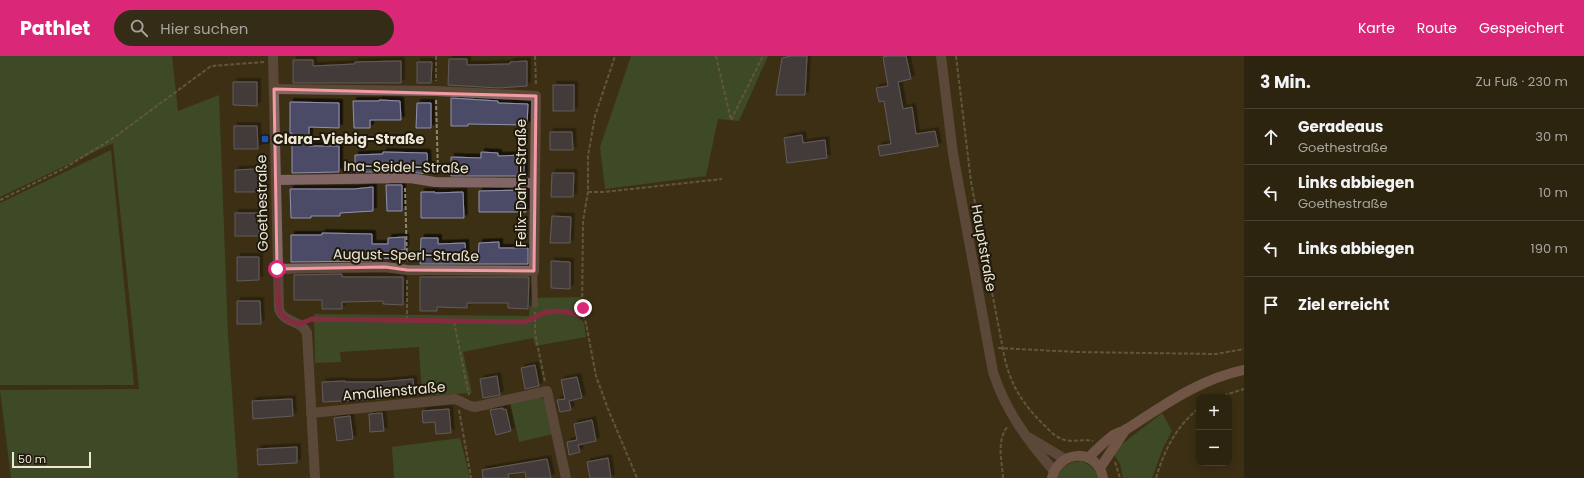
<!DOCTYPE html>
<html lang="de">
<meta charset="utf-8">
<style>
body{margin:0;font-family:Poppins,sans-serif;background:#352c18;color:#f1f3f6}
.controls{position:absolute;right:12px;bottom:12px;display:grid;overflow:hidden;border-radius:8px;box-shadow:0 2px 10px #0003}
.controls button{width:36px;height:36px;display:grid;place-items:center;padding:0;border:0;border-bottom:1px solid #48412f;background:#2d240f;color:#f1f3f6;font:20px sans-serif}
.scale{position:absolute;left:12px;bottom:10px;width:79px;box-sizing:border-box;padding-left:4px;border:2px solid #eee7d6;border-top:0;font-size:11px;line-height:14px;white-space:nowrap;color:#eee7d6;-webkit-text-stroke:3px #1f190d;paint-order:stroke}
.stop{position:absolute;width:12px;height:12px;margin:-9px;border:3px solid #db2777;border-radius:50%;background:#fff}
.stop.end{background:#db2777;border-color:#fff;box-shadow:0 1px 4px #0008}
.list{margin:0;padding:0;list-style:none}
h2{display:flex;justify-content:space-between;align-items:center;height:52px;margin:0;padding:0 16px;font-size:17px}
h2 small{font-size:13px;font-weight:400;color:#a7a49e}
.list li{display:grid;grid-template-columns:26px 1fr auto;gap:12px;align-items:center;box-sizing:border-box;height:56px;padding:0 16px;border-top:1px solid #48412f}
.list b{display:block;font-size:15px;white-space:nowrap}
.list p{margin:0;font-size:13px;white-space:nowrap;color:#a7a49e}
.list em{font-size:13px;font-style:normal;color:#a7a49e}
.icon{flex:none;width:22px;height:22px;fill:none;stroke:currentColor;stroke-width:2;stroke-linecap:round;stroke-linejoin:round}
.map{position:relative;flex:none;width:1244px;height:422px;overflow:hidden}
header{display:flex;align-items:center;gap:24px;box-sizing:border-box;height:56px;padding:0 20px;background:#db2777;color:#fff}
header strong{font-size:19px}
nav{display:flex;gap:22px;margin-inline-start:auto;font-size:14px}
.search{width:280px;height:36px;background:#352c18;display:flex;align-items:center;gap:10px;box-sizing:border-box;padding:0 14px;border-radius:22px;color:#a7a49e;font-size:15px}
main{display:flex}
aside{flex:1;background:#2d240f}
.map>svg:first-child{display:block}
.green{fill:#42683c}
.building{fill:#4c4c68;stroke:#9090b0;filter:url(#shadow)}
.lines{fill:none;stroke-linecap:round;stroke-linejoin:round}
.path{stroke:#8f866f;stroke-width:2;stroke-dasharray:4 2;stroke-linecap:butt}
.service{stroke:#826666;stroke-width:6}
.minor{stroke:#826666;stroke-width:10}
.tertiary{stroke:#826666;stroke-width:10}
.secondary{stroke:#af8282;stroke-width:10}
.route{stroke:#db2777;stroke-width:5}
.marked{fill:none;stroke:#f49aa1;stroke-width:3;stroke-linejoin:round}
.transit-dot{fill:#1a4fb4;stroke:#1f190d;stroke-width:1.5}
.labels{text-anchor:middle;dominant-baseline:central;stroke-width:4;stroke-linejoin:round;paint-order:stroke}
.poi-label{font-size:14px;font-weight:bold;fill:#eee7d6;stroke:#1f190d;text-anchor:start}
.street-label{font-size:14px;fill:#eee7d6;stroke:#1f190d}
</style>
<header>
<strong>Pathlet</strong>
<div class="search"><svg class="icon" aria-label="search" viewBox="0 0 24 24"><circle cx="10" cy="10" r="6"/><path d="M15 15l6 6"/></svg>Hier suchen</div>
<nav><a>Karte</a><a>Route</a><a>Gespeichert</a></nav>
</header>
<main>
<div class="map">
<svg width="1244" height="422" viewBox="0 0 1244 422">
<defs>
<filter id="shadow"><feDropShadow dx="3.5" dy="-3.5" stdDeviation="0" flood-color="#0009"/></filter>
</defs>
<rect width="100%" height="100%" fill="#3c3014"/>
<!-- green -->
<g class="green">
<path d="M0,0h172l6,55 41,-16 9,240 10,143h-227l-11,-88 139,-1 -26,-246 -113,54z"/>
<path d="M631,0h137l-29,65 -21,-2 -12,57 -101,13 -5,-42z"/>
<path d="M111,94l23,235h-134v-182z"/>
<path d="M581,241c0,7 -3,13 -3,19l6,7 2,14 -51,9 -2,-8 -70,14 9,41 -50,3 -3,-49 -79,5 1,10 -26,1 -1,-49 215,2 1,-18z"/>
<path d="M540,341l6,4 7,33 -34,8 -9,-40z"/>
<path d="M1162,357l10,18 -9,17 -11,30h-29l-3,-14 -6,-10 7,-9z"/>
<path d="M460,382l10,40h-76l-2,-31z"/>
<path d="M1081,405c8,3 15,8 17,17h-41c5,-12 11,-16 24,-17z"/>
</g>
<!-- building -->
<g class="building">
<path d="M791,0h16l-2,39h-29l6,-37z"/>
<path d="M888,0h18l5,23 -13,3 5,27 9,-2 4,27 19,-3 3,15 -58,10 -2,-10 13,-2 -7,-43 -5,1 -3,-14 12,-2 -5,-29z"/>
<path d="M449,3h18v6l43,-1v-2l17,-1v25l-28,2 -51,-3z"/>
<path d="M293,4h20v6l42,-2v-2l46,-1v22h-108z"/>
<path d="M417,6h15l-1,21h-14z"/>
<path d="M233,26h24v24l-24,-1z"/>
<rect x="553" y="29" width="21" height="26"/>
<path d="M451,42l47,3v2l30,1 -1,21 -59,-1v2h-17z"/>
<path d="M379,44l21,1 1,19h-31v8h-16l-1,-27h26z"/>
<path d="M290,46l49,1v25l-30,-1v19h30v26l-47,1v-40h-2z"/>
<path d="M417,47h14v25h-15z"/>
<path d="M234,70h23l1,23h-24z"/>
<path d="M550,76h22l1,18h-23z"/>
<path d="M802,79l1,8 22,-3 2,18 -40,5 -3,-25z"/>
<path d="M383,96l44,1 1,21 -18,-2h-55v-17l28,-1z"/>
<path d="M481,96l17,1v3l26,-1v21h-73v-19l30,1z"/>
<path d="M258,113v23h-23v-22z"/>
<path d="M552,117h22l-1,24h-22z"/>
<path d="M386,129h16v26h-15z"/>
<path d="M373,131v24l-33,2v3h-29v2h-20l-1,-29h64z"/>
<path d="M525,134l1,22h-47v-21z"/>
<path d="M421,136h14v1l28,-1 1,26h-43z"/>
<rect x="235" y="157" width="24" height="23"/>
<path d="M552,160l19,1 -1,26h-20z"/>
<path d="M322,177l50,1v10h16v-6l17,-1v13h-4v8l-29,1v2l-81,1v-27h31z"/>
<path d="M421,182h17v6l27,-1 1,17 12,-1 1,-16 20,-1v6h29v16h-108z"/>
<path d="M237,201h22v23l-22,1z"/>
<path d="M551,205l19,1v27l-19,-1z"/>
<path d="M342,218v3h61v28l-20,-1v-3l-41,1v7h-20v-9h-28v-25z"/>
<path d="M420,221h109l-1,32 -20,-1v-5h-41v5l-30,-1v4h-17z"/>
<path d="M237,245h23l1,23h-24z"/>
<path d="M535,309l4,21 -14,3 -4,-21z"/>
<path d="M497,320l3,19 -17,3 -3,-19z"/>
<path d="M577,321l5,21 -13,3 2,9 -11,2 -3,-12 8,-1 -4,-19z"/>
<path d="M413,323l1,15 -34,3v2l-57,3 -1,-20 23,-1v1h35z"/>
<path d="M292,343l1,17 -40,3 -1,-18z"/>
<path d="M503,352v2l3,-1 5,22 -15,4 -6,-25z"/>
<path d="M449,353l2,24 -15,1 -1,-12 -12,1 -1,-12z"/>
<path d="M382,357l2,18 -14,1 -1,-18z"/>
<path d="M350,360l3,23 -16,2 -3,-23z"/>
<path d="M592,364l4,21 -18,4 2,7 -11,3 -2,-13 10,-2 -3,-16z"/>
<path d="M297,391v16l-39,2 -1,-16z"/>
<path d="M608,402l3,20h-21l-3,-16z"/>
<path d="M547,403l4,19h-25l-1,-6 -17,2 1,4h-26l-1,-8z"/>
</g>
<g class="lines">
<!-- path -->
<g class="path">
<path d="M436,0v25"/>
<path d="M535,0l1,30"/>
<path d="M716,0l15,64 32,-64"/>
<path d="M956,0l15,126 33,173c6,29 18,48 39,69 6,6 13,14 22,16 9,2 18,-1 28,1"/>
<path d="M436,44l2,73"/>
<path d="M405,132l2,73"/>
<path d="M588,136h16l118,-13"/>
<path d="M0,144l63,-31 49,-30 99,-73 53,-4"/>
<path d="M535,256v21l10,49"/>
<path d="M582,259l1,-94 5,-29v-36l7,-40 20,-60"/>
<path d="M583,259l3,8 10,53 12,33 29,69"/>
<path d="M407,264v-40"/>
<path d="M309,265l3,-2 212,3c7,-2 11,-5 17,-8 12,-6 29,-1 41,1"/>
<path d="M454,266l15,73"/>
<path d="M998,292l79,4 139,2 28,-5"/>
<path d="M1218,341l26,-8"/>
<path d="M459,354l12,68"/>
<path d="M1115,406l5,16"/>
<path d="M1003,422c-1,-17 -7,-38 5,-52"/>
<path d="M1156,422c9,-29 19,-50 43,-70"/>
</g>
<!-- service -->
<path class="service" d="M534,215l1,34"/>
<!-- minor -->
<g class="minor">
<path d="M273,0l6,253c5,15 21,10 28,24l8,145"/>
<path d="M274,33l162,2 100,5 -2,175 -127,-1 -22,-3 -108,2"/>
<path d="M276,124l134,-2 25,4 100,1"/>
<path d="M311,357l144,-14c7,2 12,7 20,8l72,-16 19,87"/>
</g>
<!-- tertiary -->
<g class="tertiary">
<path d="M941,0l12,98 40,218c12,38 35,69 61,99"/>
<path d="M1030,382l35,21"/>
</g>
<!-- secondary -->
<g class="secondary">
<path d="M1088,402c7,-7 15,-15 23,-21 4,-4 11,-5 16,-8 37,-24 73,-50 117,-59"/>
<path d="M1100,412l26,-39"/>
<path d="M1052,422c7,-29 46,-30 51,0"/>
</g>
</g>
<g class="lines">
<!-- route -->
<path class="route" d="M277,213l1,29 2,15 8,7 11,4 13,-5 212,3c7,-2 11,-5 17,-8 12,-6 29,-1 41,1l1,-7"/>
</g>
<!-- marked area -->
<path d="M0 0H1244V422H0ZM274,33l262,7 -2,175 -127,-1 -22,-3 -108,2z" fill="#3c3014" fill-opacity=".55" fill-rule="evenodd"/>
<path class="marked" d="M274,33l262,7 -2,175 -127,-1 -22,-3 -108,2z"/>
<!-- markers -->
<rect class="transit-dot" x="261" y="79" width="8" height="8" rx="2"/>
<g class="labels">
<!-- poi labels -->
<g class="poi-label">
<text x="273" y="83">Clara-Viebig-Straße</text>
</g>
<!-- street labels -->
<g class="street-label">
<text transform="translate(406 111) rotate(1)">Ina-Seidel-Straße</text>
<text transform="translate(521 127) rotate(-90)">Felix-Dahn-Straße</text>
<text transform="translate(262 147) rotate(-91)">Goethestraße</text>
<text transform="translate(984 192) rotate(80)">Hauptstraße</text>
<text transform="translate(406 199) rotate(1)">August-Sperl-Straße</text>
<text transform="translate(394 335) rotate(-5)">Amalienstraße</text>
</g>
</g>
</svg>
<div class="controls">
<button>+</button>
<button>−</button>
</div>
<div class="scale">50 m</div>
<div class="stop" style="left:277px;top:213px"></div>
<div class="stop end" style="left:583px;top:252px"></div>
</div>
<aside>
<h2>3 Min.<small>Zu Fuß · 230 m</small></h2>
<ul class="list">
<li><svg class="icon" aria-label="ahead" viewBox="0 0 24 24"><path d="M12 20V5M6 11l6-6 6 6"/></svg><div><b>Geradeaus</b><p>Goethestraße</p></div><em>30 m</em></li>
<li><svg class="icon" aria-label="left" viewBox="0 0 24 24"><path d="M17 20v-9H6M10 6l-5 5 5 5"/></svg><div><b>Links abbiegen</b><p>Goethestraße</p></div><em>10 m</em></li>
<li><svg class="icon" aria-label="left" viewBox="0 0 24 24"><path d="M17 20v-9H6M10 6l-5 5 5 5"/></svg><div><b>Links abbiegen</b></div><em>190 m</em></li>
<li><svg class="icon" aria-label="arrive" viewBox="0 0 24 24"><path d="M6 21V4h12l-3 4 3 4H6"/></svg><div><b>Ziel erreicht</b></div></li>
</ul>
</aside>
</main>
